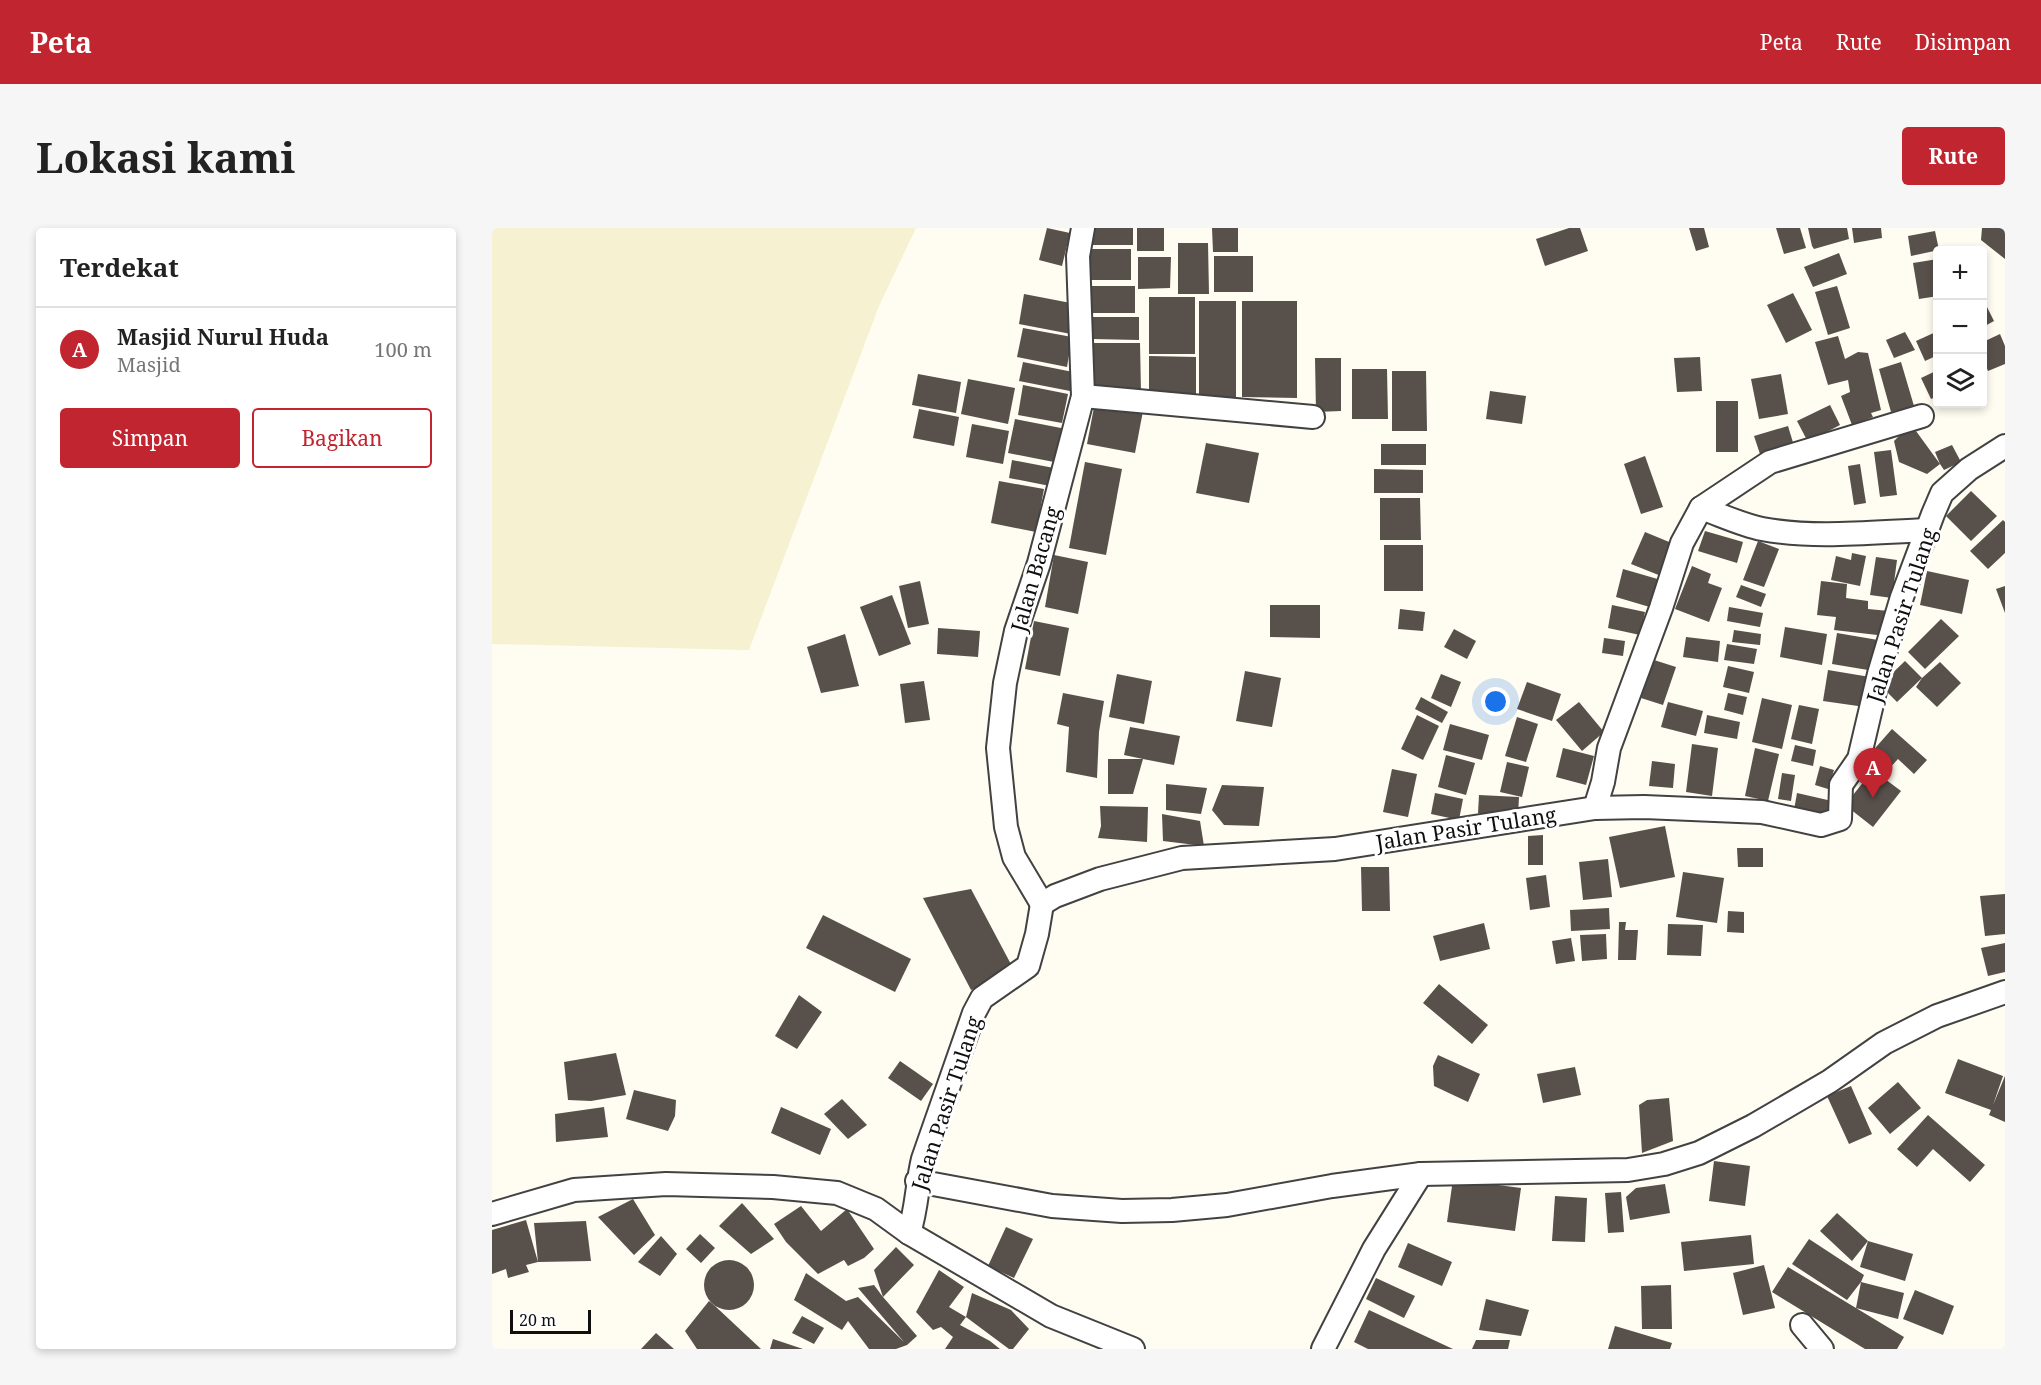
<!DOCTYPE html>
<html lang="id">
<meta charset="utf-8">
<style>
body{margin:0;font-family:"Noto Serif",serif;background:#f6f6f6;color:#222}
.controls{position:absolute;right:18px;top:18px;display:grid;overflow:hidden;border-radius:6px;box-shadow:0 3px 9px #0003}
.controls button{width:54px;height:54px;display:grid;place-items:center;padding:0;border:0;border-bottom:2px solid #e0e0e0;background:#fff;color:#222;font:30px sans-serif}
.scale{position:absolute;left:18px;bottom:15px;width:81px;box-sizing:border-box;padding-left:6px;border:3px solid #0f0f0f;border-top:0;font-size:16px;line-height:21px;white-space:nowrap;color:#0f0f0f;-webkit-text-stroke:4px #fff;paint-order:stroke}
.you{position:absolute;left:1004px;top:474px;width:21px;height:21px;margin:-15px;border:4px solid #fff;border-radius:50%;background:#1a73e8;box-shadow:0 0 0 9px #1a73e833}
.badge{display:grid;place-items:center;width:39px;height:39px;border-radius:50%;background:#c12530;color:#fff;font-size:20px;font-weight:700}
.pin{position:absolute;translate:-50% -50px;filter:drop-shadow(0 2px 3px #0008)}
.pin::after{content:'';position:absolute;top:32px;width:21px;height:18px;background:inherit;clip-path:polygon(0 0,100% 0,50% 100%)}
.list{margin:0;padding:0;list-style:none}
h2{display:flex;justify-content:space-between;align-items:center;height:78px;margin:0;padding:0 24px;font-size:26px}
h2 small{font-size:20px;font-weight:400;color:#767676}
.list li{display:grid;grid-template-columns:39px 1fr auto;gap:18px;align-items:center;box-sizing:border-box;height:84px;padding:0 24px;border-top:2px solid #e0e0e0}
.list b{display:block;font-size:22px;white-space:nowrap}
.list p{margin:0;font-size:20px;white-space:nowrap;color:#767676}
.list em{font-size:20px;font-style:normal;color:#767676}
.actions{display:flex;gap:12px;padding:18px 24px}
.actions a{flex:1;padding:14px 0;border:2px solid #c12530;border-radius:6px;text-align:center;font-size:21px;color:#c12530}
.actions .main{background:#c12530;color:#fff}
.icon{flex:none;width:33px;height:33px;fill:none;stroke:currentColor;stroke-width:2;stroke-linecap:round;stroke-linejoin:round}
.map{position:relative;flex:none;width:1513px;height:1121px;overflow:hidden;border-radius:6px}
header{display:flex;align-items:center;gap:36px;box-sizing:border-box;height:84px;padding:0 30px;background:#c12530;color:#fff}
header strong{font-size:28px}
nav{display:flex;gap:33px;margin-inline-start:auto;font-size:21px}
.intro{display:flex;align-items:center;justify-content:space-between;box-sizing:border-box;height:144px;padding:0 36px}
h1{margin:0;font-size:42px}
.button{padding:15px 27px;border-radius:6px;background:#c12530;color:#fff;font-size:21px;font-weight:700}
main{display:flex;gap:36px;padding:0 36px}
aside{flex:1;background:#fff;border-radius:6px;box-shadow:0 3px 9px #0003}
.map>svg:first-child{display:block}
.farmland{fill:#f5f1d1}
.building{fill:#58504b}
.lines{fill:none;stroke-linecap:round;stroke-linejoin:round}
.minor-casing{stroke:#424242;stroke-width:26}
.minor{stroke:#fff;stroke-width:22}
.labels{text-anchor:middle;dominant-baseline:central;stroke-width:6;stroke-linejoin:round;paint-order:stroke}
.street-label{font-size:21px;fill:#0f0f0f;stroke:#fff}
</style>
<header>
<strong>Peta</strong>
<nav><a>Peta</a><a>Rute</a><a>Disimpan</a></nav>
</header>
<div class="intro"><h1>Lokasi kami</h1><a class="button">Rute</a></div>
<main>
<aside>
<h2>Terdekat<small></small></h2>
<ul class="list">
<li><span class="badge">A</span><div><b>Masjid Nurul Huda</b><p>Masjid</p></div><em>100 m</em></li>
</ul>
<div class="actions"><a class="main">Simpan</a><a>Bagikan</a></div>
</aside>
<div class="map">
<svg width="1513" height="1121" viewBox="0 0 1513 1121">
<rect width="100%" height="100%" fill="#fffcf1"/>
<!-- farmland -->
<path class="farmland" d="M0,0h424l-37,78 -130,344 -257,-6z"/>
<!-- building -->
<g class="building">
<path d="M555,0l23,5 -8,33 -23,-6z"/>
<rect x="599" y="0" width="42" height="17"/>
<rect x="645" y="0" width="27" height="23"/>
<path d="M720,0h26v24h-25z"/>
<path d="M1077,0h11l8,23 -43,15 -9,-27z"/>
<path d="M1197,0h15l5,19 -13,4z"/>
<path d="M1284,0h24l6,20 -22,6z"/>
<path d="M1316,0h39l2,11 -35,10 -2,-3z"/>
<path d="M1360,0h29l1,10 -28,5z"/>
<path d="M1490,0h23v31l-24,-19z"/>
<path d="M1443,3l4,19 -28,6 -3,-20z"/>
<path d="M686,15h30l1,51h-31z"/>
<rect x="598" y="21" width="41" height="31"/>
<path d="M1347,25l8,21 -34,13 -9,-20z"/>
<rect x="722" y="28" width="39" height="36"/>
<path d="M646,29h33l-1,31 -32,1z"/>
<path d="M1446,31v37l-19,3 -6,-36z"/>
<rect x="600" y="58" width="43" height="27"/>
<path d="M1345,58l13,42 -22,7 -13,-43z"/>
<path d="M1301,65l19,37 -26,13 -19,-38z"/>
<path d="M532,66l52,10 -5,30 -52,-10z"/>
<rect x="657" y="69" width="46" height="57"/>
<path d="M1491,71l11,22 -11,6z"/>
<rect x="707" y="73" width="37" height="96"/>
<path d="M750,73h55v97l-55,-1z"/>
<path d="M599,89h48v23l-47,-1z"/>
<path d="M531,100l49,9 -5,30 -50,-10z"/>
<path d="M1446,103v24l-13,6 -9,-20z"/>
<path d="M1413,104l10,18 -21,8 -8,-18z"/>
<path d="M1508,106l5,12v18l-17,7 -5,-12v-17z"/>
<path d="M1346,108l7,23 13,-7 10,1 13,57 -10,3 2,4 -21,8 -11,-29 9,-4 -2,-12 -20,5 -13,-43z"/>
<path d="M600,115h48l1,49 -48,-1z"/>
<path d="M657,128l47,1v41h-47z"/>
<path d="M1208,129l2,34 -25,1 -3,-34z"/>
<path d="M823,130h26v53l-25,1z"/>
<path d="M531,134l50,10 -3,19 -51,-10z"/>
<path d="M1409,134l13,44 -23,6 -12,-43z"/>
<path d="M860,141h35l1,50h-36z"/>
<path d="M1446,142v26l-7,3 -10,-21z"/>
<path d="M900,143h34l1,60h-35z"/>
<path d="M426,146l43,8 -5,31 -44,-8z"/>
<path d="M1289,146l7,40 -29,5 -8,-40z"/>
<path d="M476,151l47,9 -7,36 -47,-10z"/>
<path d="M531,157l45,9 -6,29 -44,-8z"/>
<path d="M998,163l36,5 -4,28 -36,-5z"/>
<rect x="1224" y="173" width="22" height="51"/>
<path d="M603,174l48,9 -8,42 -48,-9z"/>
<path d="M1338,177l10,20 -32,17 -11,-21z"/>
<path d="M427,181l40,8 -5,29 -41,-8z"/>
<path d="M523,191l51,10 -7,34 -51,-10z"/>
<path d="M480,196l37,7 -6,33 -37,-7z"/>
<path d="M1296,198l7,23 -33,11 -8,-24z"/>
<path d="M1424,203l24,33 -5,-12 17,-7 9,17 -17,8 -4,-6 -13,10 -28,-12 -5,-21 6,-6z"/>
<path d="M714,215l53,10 -10,50 -53,-10z"/>
<rect x="889" y="216" width="45" height="21"/>
<path d="M1399,222l6,45 -17,2 -6,-45z"/>
<path d="M1153,228l18,51 -22,7 -17,-50z"/>
<path d="M520,232l42,8 -4,18 -41,-8z"/>
<path d="M593,234l37,7 -16,86 -37,-7z"/>
<path d="M1368,236l6,39 -12,2 -6,-39z"/>
<path d="M882,241l49,1v23h-49z"/>
<path d="M507,253l45,8 -8,43 -45,-9z"/>
<path d="M1479,263l26,25 -26,25 -25,-25z"/>
<path d="M888,270h40l1,42h-41z"/>
<path d="M1511,292l2,2v31l-17,16 -18,-18z"/>
<path d="M1213,303l38,11 -6,21 -39,-12z"/>
<path d="M1153,304l29,12 -13,32 -30,-12z"/>
<path d="M1266,313l21,8 -15,38 -21,-7z"/>
<rect x="892" y="317" width="39" height="46"/>
<path d="M1360,325l14,3 -6,30 -29,-6 5,-24 15,4z"/>
<path d="M562,327l34,7 -10,52 -33,-7z"/>
<path d="M1384,329l21,3 -5,38 -22,-3z"/>
<path d="M1200,338l19,8 -3,9 14,5 -13,34 -34,-13z"/>
<path d="M1131,341l38,11 -8,28 -37,-11z"/>
<path d="M1435,343l42,9 -7,34 -42,-9z"/>
<path d="M428,353l9,43 -21,4 -9,-42z"/>
<path d="M1329,353l26,3 -1,14 22,3v8l21,2 -3,25 -52,-6 2,-13 -19,-2z"/>
<path d="M1249,357l25,9 -5,13 -25,-10z"/>
<path d="M1513,358v27l-9,-24z"/>
<path d="M400,367l19,49 -32,12 -19,-49z"/>
<path d="M778,377h50v33l-50,-1z"/>
<path d="M1120,377l33,7 -5,23 -32,-7z"/>
<path d="M1237,379l34,6 -3,14 -33,-6z"/>
<path d="M908,381l25,3 -2,19 -25,-2z"/>
<path d="M1449,391l18,17 -34,33 -17,-17z"/>
<path d="M542,393l35,7 -9,48 -35,-7z"/>
<path d="M1293,399l42,7 -5,31 -42,-8z"/>
<path d="M446,400l42,3 -2,26 -41,-3z"/>
<path d="M962,401l22,12 -9,18 -23,-12z"/>
<path d="M1242,402l27,4 -1,11 -28,-3z"/>
<path d="M1345,405l41,7 -4,31 -42,-7z"/>
<path d="M353,406l14,52 -38,7 -14,-46z"/>
<path d="M1194,409l34,4 -2,21 -35,-5z"/>
<path d="M1112,410l21,3 -2,15 -21,-3z"/>
<path d="M1235,416l30,5 -3,15 -30,-4z"/>
<path d="M1162,432l22,7 -13,38 -22,-7z"/>
<path d="M1413,433l17,17 18,-16 21,21 -24,24 -21,-20 6,-9 -25,24 -17,-17z"/>
<path d="M1236,438l26,6 -5,21 -26,-6z"/>
<path d="M1336,442l42,7 -5,30 -42,-6z"/>
<path d="M753,443l36,7 -9,49 -36,-6z"/>
<path d="M625,446l35,7 -8,43 -35,-7z"/>
<path d="M949,446l20,8 -10,25 -20,-9z"/>
<path d="M432,453l6,39 -25,3 -5,-39z"/>
<path d="M1035,454l34,12 -9,27 -35,-12z"/>
<path d="M571,465l41,8 -5,31 -2,46 -31,-6 3,-45 -12,-3z"/>
<path d="M1236,465l19,4 -4,18 -19,-5z"/>
<path d="M929,469l27,15 -6,11 -27,-14z"/>
<path d="M1270,470l30,7 -10,44 -30,-7z"/>
<path d="M1087,474l25,30 -22,19 -26,-31z"/>
<path d="M1176,474l35,9 -7,25 -35,-9z"/>
<path d="M1307,477l20,4 -7,35 -21,-5z"/>
<path d="M925,487l22,11 -16,34 -22,-11z"/>
<path d="M1215,487l33,7 -3,17 -33,-6z"/>
<path d="M1025,489l21,7 -12,38 -21,-6z"/>
<path d="M958,496l39,11 -7,25 -39,-10z"/>
<path d="M638,499l50,9 -6,29 -31,-6 -10,35h-25v-35h35l-19,-4z"/>
<path d="M1400,501l35,31 -13,14 -16,-15 -11,12 -18,-16z"/>
<path d="M1200,516l26,4 -6,48 -26,-4z"/>
<path d="M1303,517l21,5 -3,16 -22,-5z"/>
<path d="M1071,520l31,8 -8,29 -30,-8z"/>
<path d="M1263,520l24,6 -11,47 -23,-5z"/>
<path d="M954,527l29,8 -9,32 -28,-8z"/>
<path d="M1160,533l23,3 -2,24 -24,-2z"/>
<path d="M1015,534l22,5 -7,30 -22,-5z"/>
<path d="M1328,538l14,4 -6,19 -13,-4z"/>
<path d="M900,541l25,5 -9,43 -25,-5z"/>
<path d="M1381,542l28,21 -28,36 -28,-22z"/>
<path d="M1290,545l13,2 -4,26 -13,-2z"/>
<path d="M674,556l41,4 -6,26 -35,-4z"/>
<path d="M730,557l42,2 -5,39 -35,-1 -12,-15z"/>
<path d="M943,565l28,6 -4,21 -28,-6z"/>
<path d="M1305,565l35,8 -3,17 -35,-8z"/>
<path d="M987,567l40,2 -1,19 -40,-3z"/>
<path d="M608,578l48,1 -1,35 -49,-4 3,-12z"/>
<path d="M670,586l38,7 4,25 -41,-5z"/>
<path d="M1173,598l10,51 -55,11 -11,-51z"/>
<path d="M1051,607v30h-15v-29z"/>
<path d="M1245,620h26v19h-25z"/>
<path d="M1116,631l4,38 -29,3 -4,-38z"/>
<path d="M869,639h28l1,44h-28z"/>
<path d="M1191,644l41,6 -7,45 -41,-6z"/>
<path d="M1054,647l4,32 -20,3 -4,-32z"/>
<path d="M479,661l42,79 -42,22 -48,-92z"/>
<path d="M1513,666v40l-20,2 -5,-40z"/>
<path d="M1117,680l1,21 -39,2 -1,-21z"/>
<path d="M1236,683l16,1v21l-17,-1z"/>
<path d="M331,687l88,44 -16,33 -89,-44z"/>
<path d="M1127,694h7l-1,8h13l-2,30h-18z"/>
<path d="M992,695l6,26 -50,12 -7,-25z"/>
<path d="M1176,696l35,1 -2,31 -34,-1z"/>
<path d="M1114,706l1,25 -25,2 -2,-26z"/>
<path d="M1079,710l4,23 -19,3 -4,-23z"/>
<path d="M1513,715v29l-17,4 -7,-28z"/>
<path d="M947,756l49,41 -16,19 -49,-41z"/>
<path d="M307,767l23,17 -25,37 -22,-13z"/>
<path d="M124,825l10,42 -35,6 -23,-1 -4,-38z"/>
<path d="M946,827l42,19 -12,28 -34,-16 -1,-20z"/>
<path d="M1466,831l45,17 -10,29 12,-29v46l-16,-7 2,-5 -46,-17z"/>
<path d="M408,833l33,23 -12,17 -33,-23z"/>
<path d="M1083,839l6,28 -38,8 -6,-29z"/>
<path d="M1406,854l23,26 -31,26 -22,-26z"/>
<path d="M1359,858l21,48 -23,10 -22,-48z"/>
<path d="M142,862l42,10 -1,16 -7,15 -42,-12z"/>
<path d="M1177,870l4,43 -31,12 -3,-48 8,-5z"/>
<path d="M350,871l25,26 -19,14 -24,-25z"/>
<path d="M112,879l4,30 -52,5 -1,-28z"/>
<path d="M289,879l50,22 -11,26 -49,-22z"/>
<path d="M1436,887l57,50 -15,17 -37,-33 -16,18 -20,-18z"/>
<path d="M1222,933l36,5 -5,40 -36,-5z"/>
<path d="M961,951l68,9 -6,43 -68,-9z"/>
<path d="M1173,956l5,29 -40,7 -4,-23 10,-9z"/>
<path d="M1129,964l3,40 -16,1 -3,-40z"/>
<path d="M1063,968l32,2 -2,44 -33,-1z"/>
<path d="M141,971l22,36 -21,20 -36,-38z"/>
<path d="M250,975l32,36 -23,15 -32,-28z"/>
<path d="M309,978l20,25 26,-22 27,40 -10,9 -16,8 -4,-6 -26,14 -32,-32 -12,-18z"/>
<path d="M1345,985l31,28 -16,20 -32,-30z"/>
<path d="M34,992l12,42 -4,-39 52,-2 5,40 -53,1 -12,3 3,7 -21,6 -2,-9 -14,5v-44z"/>
<path d="M514,999l27,12 -19,39 -26,-12z"/>
<path d="M208,1006l15,14 -14,15 -15,-14z"/>
<path d="M1259,1007l3,29 -70,7 -3,-29z"/>
<path d="M169,1008l16,18 -17,22 -22,-14z"/>
<path d="M1317,1011l55,36 -3,7 43,11 -6,26 -42,-11 48,29 -7,12h-32l-93,-57 16,-25 68,41 5,-26 -14,18 -55,-36z"/>
<path d="M1376,1013l45,13 -8,27 -45,-14z"/>
<path d="M916,1015l44,19 -10,24 -44,-19z"/>
<path d="M404,1019l18,18 -31,32 34,39 -10,9 -11,4h-27l-21,-28 -6,9 -48,-30 12,-27 40,28 12,-4 46,45 -46,-54 16,-3 9,12 -9,-27z"/>
<circle cx="237" cy="1057" r="25"/>
<path d="M1272,1037l11,43 -32,7 -10,-42z"/>
<path d="M447,1042l25,17 -15,20 17,10 6,-24 39,17 18,19 -16,20h-4l-43,-32 -6,8 30,16 10,8h-55l8,-12 -12,-10 -8,3 -17,-18z"/>
<path d="M884,1050l39,18 -11,22 -38,-19z"/>
<path d="M1179,1057l1,44h-30l-1,-43z"/>
<path d="M1423,1062l39,16 -11,29 -40,-16z"/>
<path d="M994,1071l43,11 -8,26 -42,-6z"/>
<path d="M217,1073l6,5 46,43h-64l-12,-18z"/>
<path d="M877,1082l84,39h-85l-14,-7z"/>
<path d="M310,1088l22,12 -10,16 -22,-11z"/>
<path d="M1123,1098l57,17 -2,6h-62z"/>
<path d="M164,1105l18,16h-33z"/>
<path d="M281,1111l30,10h-33z"/>
<path d="M984,1112h34l-2,9h-36z"/>
</g>
<g class="lines">
<defs>
<g id="minor">
<path d="M591,168l230,21"/>
<path d="M1209,280c20,7 41,17 61,21 54,10 112,3 166,1"/>
<path d="M1103,580l8,-26 6,-34 52,-140 21,-65 19,-35 69,-46 152,-46"/>
<path d="M550,676l-28,-47 -8,-30 -8,-79 7,-65 11,-52 23,-68 44,-167 -5,-140 5,-28"/>
<path d="M425,953l135,25 70,5 50,-1 55,-5 105,-19 89,-12 207,-4 36,-6 35,-11 54,-27 77,-45 54,-38 53,-27 68,-24"/>
<path d="M0,986l82,-24 92,-6 107,3 64,6 39,16 33,24 142,83 82,33"/>
<path d="M417,1005c8,-24 8,-50 14,-74l51,-146 8,-15 46,-32 9,-32 5,-30 13,-8 45,-17 82,-21 153,-9 260,-41 49,-1 118,5 59,13 19,-6 1,-34 18,-26 20,-85 23,-77 31,-83 9,-21 27,-24 36,-23"/>
<path d="M1310,1097l20,24"/>
<path d="M831,1121l51,-100 47,-75"/>
</g>
</defs>
<!-- minor casing -->
<use href="#minor" class="minor-casing"/>
<!-- minor -->
<use href="#minor" class="minor"/>
</g>
<g class="labels">
<!-- street labels -->
<g class="street-label">
<text transform="translate(543 341) rotate(-74)">Jalan Bacang</text>
<text transform="translate(1409 387) rotate(-72)">Jalan Pasir Tulang</text>
<text transform="translate(974 600) rotate(-9)">Jalan Pasir Tulang</text>
<text transform="translate(454 875) rotate(-72)">Jalan Pasir Tulang</text>
</g>
</g>
</svg>
<div class="controls">
<button>+</button>
<button>−</button>
<button><svg class="icon" aria-label="layers" viewBox="0 0 24 24"><path d="M12 4l9 5-9 5-9-5zM3 14l9 5 9-5"/></svg></button>
</div>
<div class="scale">20 m</div>
<div class="you"></div>
<div class="pin badge" style="left:1381px;top:570px">A</div>
</div>
</main>
